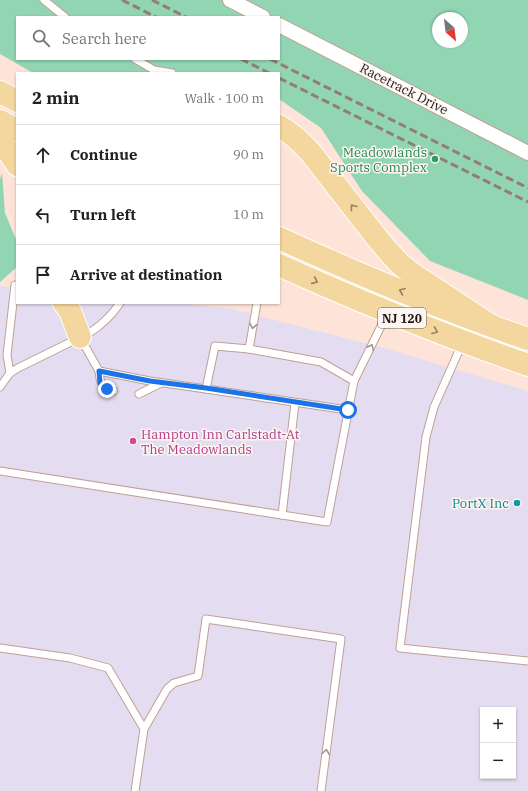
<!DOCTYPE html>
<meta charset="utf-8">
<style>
body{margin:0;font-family:"IBM Plex Serif",serif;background:#f2f2f2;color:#222}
.controls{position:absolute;right:12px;bottom:12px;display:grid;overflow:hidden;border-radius:0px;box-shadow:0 1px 3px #0004}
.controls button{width:36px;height:36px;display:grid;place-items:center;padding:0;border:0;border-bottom:1px solid #e0e0e0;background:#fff;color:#222;font:20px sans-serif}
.compass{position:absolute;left:432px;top:12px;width:36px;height:36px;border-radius:50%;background:#fff;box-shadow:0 1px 3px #0004;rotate:152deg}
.stop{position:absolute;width:12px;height:12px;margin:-9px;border:3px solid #1a73e8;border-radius:50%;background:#fff}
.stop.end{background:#1a73e8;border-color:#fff;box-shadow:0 1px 4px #0008}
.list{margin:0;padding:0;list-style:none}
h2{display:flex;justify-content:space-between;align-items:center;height:52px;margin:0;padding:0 16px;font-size:17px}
h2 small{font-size:13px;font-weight:400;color:#767676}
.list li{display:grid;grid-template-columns:26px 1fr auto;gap:12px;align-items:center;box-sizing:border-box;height:60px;padding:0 16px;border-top:1px solid #e0e0e0}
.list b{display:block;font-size:15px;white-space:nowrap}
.list em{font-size:13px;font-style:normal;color:#767676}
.icon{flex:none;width:22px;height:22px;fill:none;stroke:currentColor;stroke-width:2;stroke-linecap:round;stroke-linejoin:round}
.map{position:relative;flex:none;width:528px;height:791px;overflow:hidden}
.search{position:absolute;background:#fff;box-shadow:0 1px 3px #0004;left:16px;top:16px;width:264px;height:44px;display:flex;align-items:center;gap:10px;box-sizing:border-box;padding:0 14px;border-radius:0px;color:#767676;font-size:15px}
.panel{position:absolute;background:#fff;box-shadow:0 1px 3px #0004;left:16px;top:72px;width:264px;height:232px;border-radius:0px}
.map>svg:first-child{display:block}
.industrial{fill:#e4dcf1;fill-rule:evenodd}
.green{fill:#92d5b3;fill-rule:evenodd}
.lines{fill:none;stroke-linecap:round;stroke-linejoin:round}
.service-casing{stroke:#bfa093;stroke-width:9}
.minor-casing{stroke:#bfa093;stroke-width:16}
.primary-casing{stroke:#fff;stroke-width:24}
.service{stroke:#fff;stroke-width:7}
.minor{stroke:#fff;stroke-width:14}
.primary{stroke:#f3d79e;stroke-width:22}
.rail{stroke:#917e76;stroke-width:3;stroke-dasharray:8 4;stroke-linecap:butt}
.oneway{stroke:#95815f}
.oneway2{stroke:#9c9794}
.route{stroke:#1a73e8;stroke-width:5}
.leisure-dot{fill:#2e9e5b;stroke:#fcf6f3;stroke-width:1.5}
.hotel-dot{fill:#d1479c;stroke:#fcf6f3;stroke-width:1.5}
.culture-dot{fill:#0f9aa8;stroke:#fcf6f3;stroke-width:1.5}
.labels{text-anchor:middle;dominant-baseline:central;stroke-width:3;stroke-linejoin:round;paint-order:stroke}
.shield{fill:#fcf6f3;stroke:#635a56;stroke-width:1}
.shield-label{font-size:12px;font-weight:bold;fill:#221712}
.street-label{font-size:13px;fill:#221712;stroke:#fcf6f3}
.leisure-label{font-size:13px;fill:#27864d;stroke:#fcf6f3;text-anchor:end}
.hotel-label{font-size:13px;fill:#b23c85;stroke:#fcf6f3;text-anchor:start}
.culture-label{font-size:13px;fill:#0d838f;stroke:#fcf6f3;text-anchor:end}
</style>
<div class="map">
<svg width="528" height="791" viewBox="0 0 528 791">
<rect width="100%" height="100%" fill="#fee4d8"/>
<!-- industrial -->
<path class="industrial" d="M0,286l17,2v15h157l54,5 156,40 144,43v400h-528zM483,710h30v66h-30z"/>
<!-- green -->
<g class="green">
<path d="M0,0h528v300l-98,-39 -68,-70 -41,-63 -42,-29v-26h-246l-33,-19zM17,17h262v42h-262zM438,18h24v24h-24z"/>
<path d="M2,173l3,40 12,29v25l-17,15v-103z"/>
</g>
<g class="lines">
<defs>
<g id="service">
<path d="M44,0l21,17"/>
<path d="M135,59l19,11 18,3"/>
<path d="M81,339l18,32 51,10 56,8 9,-43 34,3 72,13 33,19"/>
<path d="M462,344l-28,63 -8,30 -26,211 128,13"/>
<path d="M249,349l8,-46"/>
<path d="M99,371c1,12 2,17 15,20"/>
<path d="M10,373l-3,-18 8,-70"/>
<path d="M0,387l10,-14 8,-5 71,-35c13,-8 23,-18 31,-30"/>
<path d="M206,389l142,21"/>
<path d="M139,394l22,-11"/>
<path d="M0,471l327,51 27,-141 33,-67"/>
<path d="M282,515l13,-112"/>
<path d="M0,648l70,10 38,10 36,61 -9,62"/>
<path d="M144,729l23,-40 7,-6 24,-7 8,-57 135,20 -20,152"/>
</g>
<g id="minor">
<path d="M230,0l33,17"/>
<path d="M279,25l249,128"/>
</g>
<g id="primary">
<path d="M0,92l17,9"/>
<path d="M0,121l17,9"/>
<path d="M279,126c13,7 23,17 32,27l66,85 11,13 12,13 14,11 76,50"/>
<path d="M0,138l17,27"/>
<path d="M279,238c81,37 164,72 249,101"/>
<path d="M279,265c81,37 164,70 249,100"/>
<path d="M64,303l6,8 10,26"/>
</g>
</defs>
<!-- service casing -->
<use href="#service" class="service-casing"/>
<!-- minor casing -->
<use href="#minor" class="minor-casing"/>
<!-- primary casing -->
<use href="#primary" class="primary-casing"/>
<!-- service -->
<use href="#service" class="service"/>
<!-- minor -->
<use href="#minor" class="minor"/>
<!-- primary -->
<use href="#primary" class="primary"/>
<!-- rail -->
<g class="rail">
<path d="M122,0l34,17"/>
<path d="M152,0l34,17"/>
<path d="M241,59l28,14"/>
<path d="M270,59l258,129"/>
<path d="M279,78l249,124"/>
</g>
</g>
<!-- one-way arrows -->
<defs><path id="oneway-chevron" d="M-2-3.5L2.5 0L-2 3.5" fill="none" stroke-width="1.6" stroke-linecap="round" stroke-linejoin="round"/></defs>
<g class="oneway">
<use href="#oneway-chevron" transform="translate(353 207) rotate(-128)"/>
<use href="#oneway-chevron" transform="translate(315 281) rotate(24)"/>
<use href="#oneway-chevron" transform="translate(402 291) rotate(-158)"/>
<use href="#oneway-chevron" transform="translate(435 331) rotate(21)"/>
</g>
<g class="oneway2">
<use href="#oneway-chevron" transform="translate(253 326) rotate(101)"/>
<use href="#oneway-chevron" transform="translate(371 347) rotate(-64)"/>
<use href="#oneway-chevron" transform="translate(326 752) rotate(-82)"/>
</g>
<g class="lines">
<!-- route -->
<path class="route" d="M107,389l-7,-6 -1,-12 51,10 56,7 142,22"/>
</g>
<!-- markers -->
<circle class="leisure-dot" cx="435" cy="159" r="4"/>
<circle class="hotel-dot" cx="133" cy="441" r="4"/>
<circle class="culture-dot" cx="517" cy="503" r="4"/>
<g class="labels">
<!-- shield labels -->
<rect class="shield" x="378" y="308" width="48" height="20" rx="3"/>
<g class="shield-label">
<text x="402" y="318">NJ 120</text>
</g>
<!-- street labels -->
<g class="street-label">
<text transform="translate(404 89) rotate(27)">Racetrack Drive</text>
</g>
<!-- leisure labels -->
<g class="leisure-label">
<text x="427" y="152">Meadowlands<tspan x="427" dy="15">Sports Complex</tspan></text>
</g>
<!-- hotel labels -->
<g class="hotel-label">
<text x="141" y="434">Hampton Inn Carlstadt-At<tspan x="141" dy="15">The Meadowlands</tspan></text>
</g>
<!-- culture labels -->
<g class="culture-label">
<text x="509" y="503">PortX Inc</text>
</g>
</g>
</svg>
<div class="controls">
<button>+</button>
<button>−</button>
</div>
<svg class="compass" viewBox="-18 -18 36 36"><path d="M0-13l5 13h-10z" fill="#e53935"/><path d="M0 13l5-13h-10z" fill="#767676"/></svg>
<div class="stop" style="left:348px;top:410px"></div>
<div class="stop end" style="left:107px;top:389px"></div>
<div class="search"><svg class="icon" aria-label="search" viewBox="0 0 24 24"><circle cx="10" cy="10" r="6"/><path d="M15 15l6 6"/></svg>Search here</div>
<section class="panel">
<h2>2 min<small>Walk · 100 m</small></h2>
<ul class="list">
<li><svg class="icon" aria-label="ahead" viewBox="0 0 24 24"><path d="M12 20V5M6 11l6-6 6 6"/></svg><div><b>Continue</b></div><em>90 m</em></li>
<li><svg class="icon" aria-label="left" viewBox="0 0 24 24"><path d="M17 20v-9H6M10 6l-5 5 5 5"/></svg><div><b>Turn left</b></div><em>10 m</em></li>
<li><svg class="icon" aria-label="arrive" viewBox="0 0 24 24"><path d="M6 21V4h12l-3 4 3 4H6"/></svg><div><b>Arrive at destination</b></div></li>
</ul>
</section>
</div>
